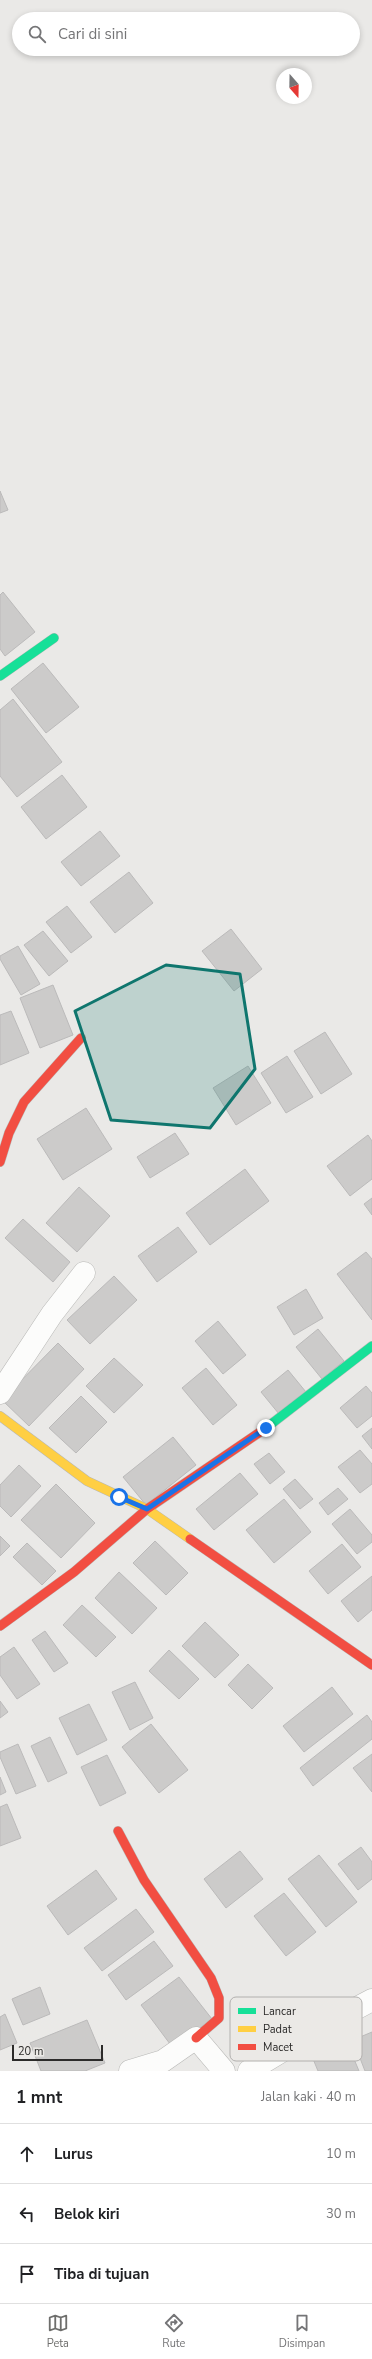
<!DOCTYPE html>
<html lang="id">
<meta charset="utf-8">
<style>
body{margin:0;font-family:"Nunito Sans",sans-serif;background:#f6f6f6;color:#202124}
.compass{position:absolute;left:276px;top:68px;width:36px;height:36px;border-radius:50%;background:#fff;box-shadow:0 2px 6px #0003;rotate:160deg}
.scale{position:absolute;left:12px;bottom:10px;width:91px;box-sizing:border-box;padding-left:4px;border:2px solid #2c2b2a;border-top:0;font-size:11px;line-height:14px;white-space:nowrap;color:#2c2b2a;-webkit-text-stroke:3px #ebe9e6;paint-order:stroke}
.stop{position:absolute;width:12px;height:12px;margin:-9px;border:3px solid #1a73e8;border-radius:50%;background:#fff}
.stop.end{background:#1a73e8;border-color:#fff;box-shadow:0 1px 4px #0008}
.list{margin:0;padding:0;list-style:none}
h2{display:flex;justify-content:space-between;align-items:center;height:52px;margin:0;padding:0 16px;font-size:17px}
h2 small{font-size:13px;font-weight:400;color:#757577}
.list li{display:grid;grid-template-columns:26px 1fr auto;gap:12px;align-items:center;box-sizing:border-box;height:60px;padding:0 16px;border-top:1px solid #e0e0e0}
.list b{display:block;font-size:15px;white-space:nowrap}
.list em{font-size:13px;font-style:normal;color:#757577}
.icon{flex:none;width:22px;height:22px;fill:none;stroke:currentColor;stroke-width:2;stroke-linecap:round;stroke-linejoin:round}
.map{position:relative;flex:none;width:372px;height:2071px;overflow:hidden}
.search{position:absolute;background:#fff;box-shadow:0 2px 6px #0003;left:12px;right:12px;top:12px;height:44px;display:flex;align-items:center;gap:10px;box-sizing:border-box;padding:0 14px;border-radius:22px;color:#757577;font-size:15px}
.sheet{height:232px;background:#fff}
nav{display:flex;justify-content:space-around;align-items:center;box-sizing:border-box;height:56px;border-top:1px solid #e0e0e0;background:#fff;font-size:11px;color:#757577}
nav a{display:grid;justify-items:center;gap:2px}
nav .on{color:#6e6e6c}
.map>svg:first-child{display:block}
.building{fill:#cccbca;stroke:#bbbaba}
.lines{fill:none;stroke-linecap:round;stroke-linejoin:round}
.street-casing{stroke:#b8b8b6;stroke-width:23}
.fast-casing{stroke:#b8b8b6;stroke-width:10}
.slow-casing{stroke:#b8b8b6;stroke-width:10}
.jam-casing{stroke:#b8b8b6;stroke-width:10}
.street{stroke:#fcfcfb;stroke-width:22}
.fast{stroke:#16e098;stroke-width:9}
.slow{stroke:#ffcf43;stroke-width:9}
.jam{stroke:#f24e42;stroke-width:9}
.route{stroke:#1a73e8;stroke-width:5}
.marked{fill:#0f766e;fill-opacity:0.2;stroke:#0f766e;stroke-width:3;stroke-linejoin:round}
.key{fill:#ebe9e6;stroke:#b2b0ae;stroke-width:1}
.key-label{font-size:11px;fill:#2c2b2a}
</style>
<div class="map">
<svg width="372" height="2071" viewBox="0 0 372 2071">
<rect width="100%" height="100%" fill="#eae9e7"/>
<!-- building -->
<g class="building">
<path d="M0,491l8,19 -8,3z"/>
<path d="M3,592l32,40 -30,24 -5,-7v-54z"/>
<path d="M43,663l36,44 -33,26 -35,-44z"/>
<path d="M13,699l49,63 -45,35 -17,-21v-66z"/>
<path d="M62,775l25,32 -41,32 -25,-32z"/>
<path d="M100,831l20,25 -39,30 -20,-24z"/>
<path d="M129,872l24,31 -38,30 -25,-31z"/>
<path d="M67,906l25,31 -21,16 -25,-31z"/>
<path d="M231,929l31,40 -28,22 -32,-40z"/>
<path d="M43,931l25,30 -19,15 -25,-31z"/>
<path d="M18,946l22,38 -19,11 -21,-36v-3z"/>
<path d="M53,985l20,50 -33,13 -20,-50z"/>
<path d="M11,1011l18,42 -29,12v-50z"/>
<path d="M325,1032l27,42 -31,20 -27,-43z"/>
<path d="M287,1056l26,41 -27,16 -25,-40z"/>
<path d="M248,1066l23,37 -35,22 -23,-37z"/>
<path d="M86,1108l26,41 -49,31 -26,-41z"/>
<path d="M175,1133l14,21 -39,24 -13,-21z"/>
<path d="M368,1135l4,6v38l-22,17 -23,-30z"/>
<path d="M245,1169l24,32 -59,44 -24,-32z"/>
<path d="M79,1187l31,29 -33,36 -31,-29z"/>
<path d="M372,1198v17l-8,-11z"/>
<path d="M23,1219l47,43 -17,20 -48,-44z"/>
<path d="M178,1227l19,25 -40,30 -19,-26z"/>
<path d="M366,1252l6,7v61l-35,-46z"/>
<path d="M114,1276l23,24 -47,44 -23,-24z"/>
<path d="M306,1289l17,29 -29,17 -17,-28z"/>
<path d="M218,1321l28,34 -23,19 -28,-33z"/>
<path d="M318,1329l26,32 -22,18 -26,-32z"/>
<path d="M58,1343l26,26 -55,57 -27,-26z"/>
<path d="M114,1358l29,27 -29,28 -28,-27z"/>
<path d="M206,1368l31,37 -24,20 -31,-37z"/>
<path d="M288,1370l18,22 -27,22 -18,-22z"/>
<path d="M366,1386l6,7v23l-15,12 -17,-20z"/>
<path d="M81,1396l26,26 -31,31 -27,-25z"/>
<path d="M372,1428v21l-10,-13z"/>
<path d="M173,1437l23,28 -50,40 -23,-28z"/>
<path d="M360,1450l12,14v20l-12,9 -22,-26z"/>
<path d="M269,1453l16,19 -15,12 -16,-20z"/>
<path d="M19,1465l22,21 -30,31 -11,-11v-21z"/>
<path d="M240,1473l18,21 -44,36 -18,-21z"/>
<path d="M295,1479l18,20 -13,10 -17,-20z"/>
<path d="M56,1484l39,39 -34,35 -40,-38z"/>
<path d="M338,1488l10,11 -20,16 -9,-12z"/>
<path d="M284,1499l27,33 -37,31 -28,-33z"/>
<path d="M350,1509l22,26v7l-15,12 -25,-30z"/>
<path d="M0,1536l10,10 -10,10z"/>
<path d="M155,1541l33,32 -22,22 -33,-32z"/>
<path d="M27,1543l29,28 -14,14 -29,-28z"/>
<path d="M342,1544l19,23 -33,27 -19,-23z"/>
<path d="M119,1572l38,36 -25,26 -37,-36z"/>
<path d="M372,1576v34l-14,12 -17,-21z"/>
<path d="M82,1605l34,32 -20,20 -33,-32z"/>
<path d="M205,1622l34,33 -24,23 -33,-32z"/>
<path d="M45,1631l23,32 -14,9 -22,-32z"/>
<path d="M14,1647l26,37 -23,15 -17,-24v-18z"/>
<path d="M169,1650l30,29 -20,20 -30,-28z"/>
<path d="M248,1664l25,24 -21,21 -24,-24z"/>
<path d="M135,1682l18,36 -23,12 -18,-38z"/>
<path d="M332,1687l21,27 -49,38 -21,-26z"/>
<path d="M0,1701l8,11 -8,6z"/>
<path d="M89,1704l18,36 -30,15 -18,-37z"/>
<path d="M367,1715l5,7v17l-59,47 -13,-18z"/>
<path d="M151,1724l37,46 -29,23 -37,-46z"/>
<path d="M50,1737l17,36 -19,9 -17,-36z"/>
<path d="M18,1744l18,42 -20,8 -16,-37v-5z"/>
<path d="M372,1754v38l-19,-24z"/>
<path d="M107,1755l19,38 -26,13 -19,-39z"/>
<path d="M0,1777l6,15 -6,3z"/>
<path d="M7,1804l14,34 -21,8v-39z"/>
<path d="M361,1847l11,15v17l-14,11 -20,-26z"/>
<path d="M240,1851l23,28 -37,29 -22,-29z"/>
<path d="M319,1855l38,47 -31,25 -38,-48z"/>
<path d="M96,1870l21,29 -49,36 -21,-29z"/>
<path d="M284,1893l32,39 -30,24 -32,-40z"/>
<path d="M136,1909l18,23 -52,39 -18,-23z"/>
<path d="M154,1941l19,25 -47,34 -18,-25z"/>
<path d="M179,1977l33,42 -39,29 -32,-43z"/>
<path d="M40,1987l10,27 -27,11 -11,-26z"/>
<path d="M5,2014l12,29 -17,7v-33z"/>
<path d="M87,2020l18,43 -20,8h-44l-11,-28z"/>
<path d="M372,2032v39h-7l-12,-31z"/>
<path d="M346,2040l13,31h-41l-7,-17z"/>
</g>
<g class="lines">
<defs>
<g id="street">
<path d="M0,1393l52,-79 32,-41"/>
<path d="M130,2071l33,-10 33,-23 28,33"/>
<path d="M249,2071l76,-46 47,-25"/>
</g>
<g id="fast">
<path d="M0,676l54,-38"/>
<path d="M266,1428l106,-82"/>
</g>
<path id="slow" d="M0,1416l87,65 60,28 43,30"/>
<g id="jam">
<path d="M0,1162l9,-29 15,-31 57,-64"/>
<path d="M190,1539l182,126"/>
<path d="M0,1626l74,-54 73,-63 119,-81"/>
<path d="M118,1831l26,49 67,98 8,20v20l-23,20"/>
</g>
</defs>
<!-- street casing -->
<use href="#street" class="street-casing"/>
<!-- fast casing -->
<use href="#fast" class="fast-casing"/>
<!-- slow casing -->
<use href="#slow" class="slow-casing"/>
<!-- jam casing -->
<use href="#jam" class="jam-casing"/>
<!-- street -->
<use href="#street" class="street"/>
<!-- fast -->
<use href="#fast" class="fast"/>
<!-- slow -->
<use href="#slow" class="slow"/>
<!-- jam -->
<use href="#jam" class="jam"/>
</g>
<g class="lines">
<!-- route -->
<path class="route" d="M119,1497l28,12 119,-81"/>
</g>
<!-- marked area -->
<path class="marked" d="M166,965l74,9 15,95 -45,59 -99,-8 -36,-109z"/>
<!-- legend -->
<rect x="230" y="1997" width="132" height="64" rx="6" class="key"/>
<rect x="238" y="2008" width="18" height="6" fill="#16e098"/>
<rect x="238" y="2026" width="18" height="6" fill="#ffcf43"/>
<rect x="238" y="2044" width="18" height="6" fill="#f24e42"/>
<g class="key-label">
<text x="263" y="2015">Lancar</text>
<text x="263" y="2033">Padat</text>
<text x="263" y="2051">Macet</text>
</g>
</svg>
<svg class="compass" viewBox="-18 -18 36 36"><path d="M0-13l5 13h-10z" fill="#e53935"/><path d="M0 13l5-13h-10z" fill="#757577"/></svg>
<div class="scale">20 m</div>
<div class="stop" style="left:119px;top:1497px"></div>
<div class="stop end" style="left:266px;top:1428px"></div>
<div class="search"><svg class="icon" aria-label="search" viewBox="0 0 24 24"><circle cx="10" cy="10" r="6"/><path d="M15 15l6 6"/></svg>Cari di sini</div>
</div>
<section class="sheet">
<h2>1 mnt<small>Jalan kaki · 40 m</small></h2>
<ul class="list">
<li><svg class="icon" aria-label="ahead" viewBox="0 0 24 24"><path d="M12 20V5M6 11l6-6 6 6"/></svg><div><b>Lurus</b></div><em>10 m</em></li>
<li><svg class="icon" aria-label="left" viewBox="0 0 24 24"><path d="M17 20v-9H6M10 6l-5 5 5 5"/></svg><div><b>Belok kiri</b></div><em>30 m</em></li>
<li><svg class="icon" aria-label="arrive" viewBox="0 0 24 24"><path d="M6 21V4h12l-3 4 3 4H6"/></svg><div><b>Tiba di tujuan</b></div></li>
</ul>
</section>
<nav>
<a class="on"><svg class="icon" aria-label="map" viewBox="0 0 24 24"><path d="M3 6l6-2 6 2 6-2v14l-6 2-6-2-6 2zM9 4v14M15 6v14"/></svg>Peta</a>
<a><svg class="icon" aria-label="directions" viewBox="0 0 24 24"><path d="M12 3l9 9-9 9-9-9zM9 14v-3h6M13 9l2 2-2 2"/></svg>Rute</a>
<a><svg class="icon" aria-label="saved" viewBox="0 0 24 24"><path d="M7 4h10v16l-5-4-5 4z"/></svg>Disimpan</a>
</nav>
